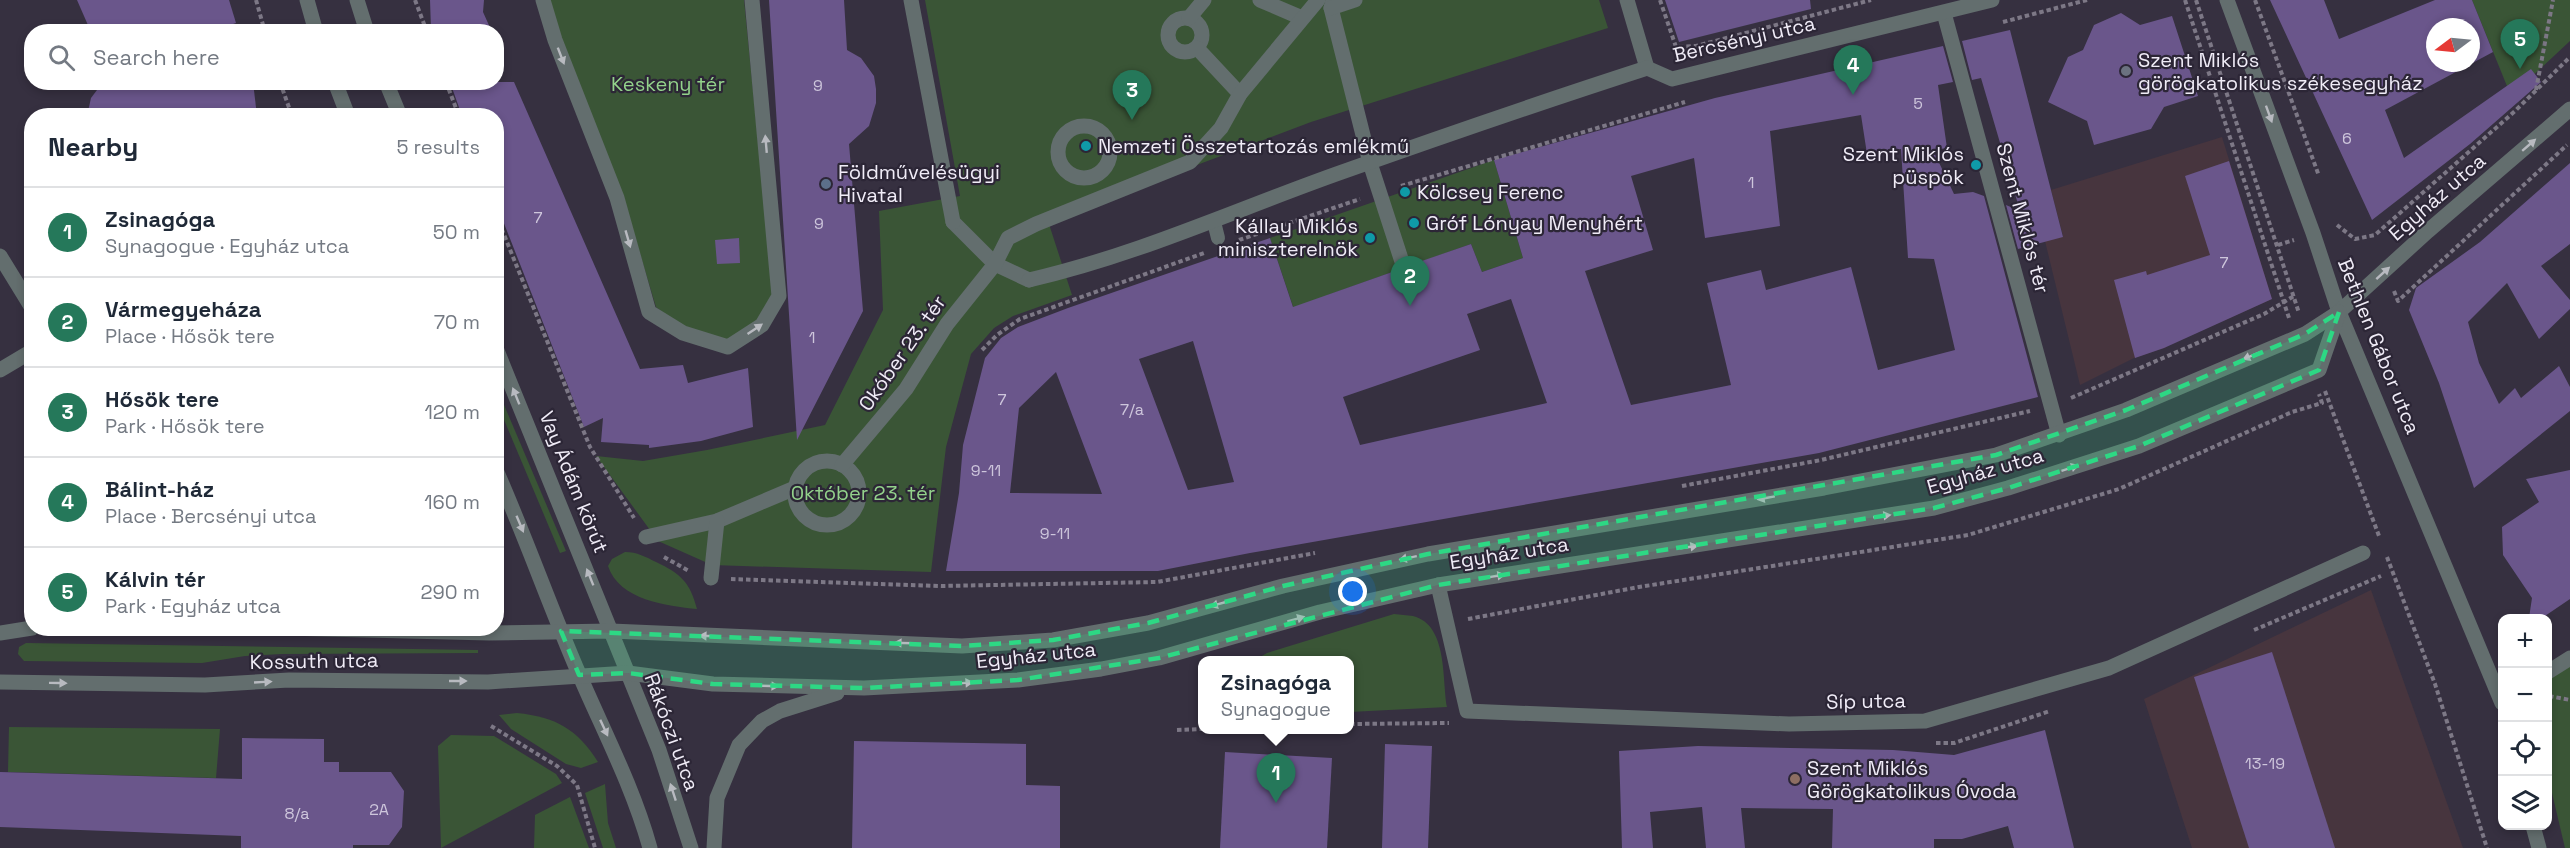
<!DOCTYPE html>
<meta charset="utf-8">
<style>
body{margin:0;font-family:"Space Grotesk",sans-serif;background:#f6f6f7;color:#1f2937}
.controls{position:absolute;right:18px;bottom:18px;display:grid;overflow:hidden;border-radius:12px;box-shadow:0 3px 9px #0003}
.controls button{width:54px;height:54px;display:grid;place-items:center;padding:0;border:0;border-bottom:2px solid #e0e1e3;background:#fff;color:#1f2937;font:30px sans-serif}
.compass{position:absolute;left:2426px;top:18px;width:54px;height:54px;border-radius:50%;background:#fff;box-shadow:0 3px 9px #0003;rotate:254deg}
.you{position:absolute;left:1353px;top:592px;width:21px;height:21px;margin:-15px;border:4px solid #fff;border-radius:50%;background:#1a73e8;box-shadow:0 0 0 9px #1a73e833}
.badge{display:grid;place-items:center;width:39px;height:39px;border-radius:50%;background:#25785a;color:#fff;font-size:20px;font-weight:700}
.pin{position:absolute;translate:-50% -50px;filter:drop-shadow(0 2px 3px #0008)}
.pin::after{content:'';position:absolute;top:32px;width:21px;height:18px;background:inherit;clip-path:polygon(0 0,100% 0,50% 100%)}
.popup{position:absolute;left:1198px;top:656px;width:156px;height:78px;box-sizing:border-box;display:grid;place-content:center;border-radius:12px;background:#fff;filter:drop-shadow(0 2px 4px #0005);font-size:20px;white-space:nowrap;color:#747a83}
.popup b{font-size:22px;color:#1f2937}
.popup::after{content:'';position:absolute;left:50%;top:100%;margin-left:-12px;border:12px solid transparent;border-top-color:#fff}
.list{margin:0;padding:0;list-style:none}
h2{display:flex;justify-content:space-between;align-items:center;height:78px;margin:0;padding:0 24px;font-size:26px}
h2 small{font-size:20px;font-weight:400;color:#747a83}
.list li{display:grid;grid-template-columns:39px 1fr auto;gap:18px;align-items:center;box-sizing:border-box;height:90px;padding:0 24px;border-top:2px solid #e0e1e3}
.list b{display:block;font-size:22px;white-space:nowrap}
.list p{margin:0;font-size:20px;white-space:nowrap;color:#747a83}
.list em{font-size:20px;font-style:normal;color:#747a83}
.icon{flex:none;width:33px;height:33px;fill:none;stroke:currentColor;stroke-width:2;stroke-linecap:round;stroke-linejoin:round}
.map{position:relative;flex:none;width:2570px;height:848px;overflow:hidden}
.search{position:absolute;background:#fff;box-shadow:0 3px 9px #0003;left:24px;top:24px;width:480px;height:66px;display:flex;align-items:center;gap:15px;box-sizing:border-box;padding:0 21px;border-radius:24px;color:#747a83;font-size:22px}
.panel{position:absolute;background:#fff;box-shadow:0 3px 9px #0003;left:24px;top:108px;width:480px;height:528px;border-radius:24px}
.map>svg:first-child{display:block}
.education{fill:#47353e}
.green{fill:#3a5536}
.building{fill:#6a568b;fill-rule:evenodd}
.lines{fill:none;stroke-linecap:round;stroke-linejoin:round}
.path{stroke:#7d7886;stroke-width:4;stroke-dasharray:4.5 3;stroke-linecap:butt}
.service{stroke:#636e6e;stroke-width:14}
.pedestrian{stroke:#636e6e;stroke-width:15}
.minor{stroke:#636e6e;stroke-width:15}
.tertiary{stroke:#636e6e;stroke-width:15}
.oneway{fill:#b8bac0}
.marked{fill:#2dd884;fill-opacity:0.2;stroke:#2dd884;stroke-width:4.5;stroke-dasharray:12 8;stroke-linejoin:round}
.worship-dot{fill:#6b7280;stroke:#2c2636;stroke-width:2}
.culture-dot{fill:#0f9aa8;stroke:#2c2636;stroke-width:2}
.service-dot{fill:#5c6f8a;stroke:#2c2636;stroke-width:2}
.education-dot{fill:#8d6e63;stroke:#2c2636;stroke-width:2}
.labels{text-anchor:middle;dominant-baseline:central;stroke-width:4.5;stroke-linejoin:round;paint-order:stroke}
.number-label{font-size:16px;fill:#cec6dc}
.street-label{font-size:20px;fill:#f0ecf7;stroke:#2c2636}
.poi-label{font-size:20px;fill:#f0ecf7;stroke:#2c2636;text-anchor:start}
.park-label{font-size:20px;fill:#93d28b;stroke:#2c2636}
</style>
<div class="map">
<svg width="2570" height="848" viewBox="0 0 2570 848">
<rect width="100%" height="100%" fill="#363040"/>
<!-- education -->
<g class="education">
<path d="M2222,137l50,162 -87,39 -22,-1 4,10 -33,11 -54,27 -35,-144 18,-5 -12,-46z"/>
<path d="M2371,590l92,258h-271l-48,-149z"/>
</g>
<!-- green -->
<g class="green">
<path d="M549,0h195l29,294 -14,26 -33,22 -44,-15 -26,-20 -33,-110 -64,-160z"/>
<path d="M925,0h674l9,28 -297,94 -263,99 24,74 -59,21 -19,12 -23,26 -25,93 -15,125 -219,-7 -54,-24 -62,-85 47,5 64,-11 118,-25 58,-115 -4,-99 81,-15z"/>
<path d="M2472,0h98v41l-59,55z"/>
<path d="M1494,160l29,98 -41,14 -11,-28 -143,51 -25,41 -33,-98z"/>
<path d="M496,386l70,165 -6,2 -63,-150z"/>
<path d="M625,552c12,0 21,5 31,10 25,12 34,20 41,47 -30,-3 -78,-9 -89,-43l4,-7z"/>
<path d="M1394,614c6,1 13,1 19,2 35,9 29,63 34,91l-97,5v-52h-95l12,-7z"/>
<path d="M26,643l452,7v3l-196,1 -37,2 -43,7 -178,-2 -6,-7 1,-7z"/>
<path d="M2570,658v190h-5l-17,-72v-104z"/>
<path d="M517,713c39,4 60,16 81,49l-17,6 -15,-4 -55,-35 -12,-14z"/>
<path d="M9,727l211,2 -4,49 -208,-6z"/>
<path d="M451,735l43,1 62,38 6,9 -121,65 -3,-102z"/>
<path d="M605,784l3,39 8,25h-13l-18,-55z"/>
<path d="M570,797l19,51h-55l1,-33z"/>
</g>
<!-- building -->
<g class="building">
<path d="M77,0h152l7,23 -26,9h-119z"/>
<path d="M430,0h54l-1,12 9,20 -61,-3z"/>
<path d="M769,0h75l3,50 14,8 13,18 2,13v14l-7,23 -20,18 14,167 -66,129z"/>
<path d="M1665,0h145l1,9 -132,33z"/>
<path d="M2270,0h54l15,39 96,-39h37l21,52 -108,58 19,48 127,-89 10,13 -71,62 -98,76zM2435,27h36v36h-36z"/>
<path d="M2121,13l19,12 32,-9 26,80 -34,11 -13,22 -57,16 -7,-24 -39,-19 20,-45 15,-7 11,-25z"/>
<path d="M2010,30l53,207 -45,12 -12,-44 14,6 -39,-133 -9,2 -10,-39z"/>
<path d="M1943,46l10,36 -15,3 9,63 -14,2 21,44 19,-2 11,4 54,201 -219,56 -569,100 -92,18h-212l13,-78 4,-48 22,-87 16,-20 17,-11 50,-19 202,-70 23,69 102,-36 6,6h7l5,-6v-7l58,-20 11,28 41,-14 -29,-98 221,-62zM1861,115l6,39 34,-5 7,109 26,1 21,91 -77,20 -27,-103 -85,23 -5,-20 -54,13 24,102 -100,20 -46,-134 68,-21 -22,-74 63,-18 11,80 75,-12 -10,-95zM1511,299l36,104 -187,42 -17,-48 137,-47 -13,-36zM1193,341l41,141 -46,8 -49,-131zM1056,372l46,122 -92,-1 9,-85z"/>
<path d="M103,82h150l4,34h-170l4,-18z"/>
<path d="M450,82h64l126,287 43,-4 5,18 60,-15 5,59 -52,14 -52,7v-3l-48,-3 2,-24 -19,9 -88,-224v-87h-34z"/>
<path d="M2229,161l43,138 -108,49 -29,10 -21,-78 32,-9 1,4 63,-20 -25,-79z"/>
<path d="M2570,163v81l-29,22 29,34v9l-31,30 -32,-56 -39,39 11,41 20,41 16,-16 6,10 38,-32 11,21v24l-96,77 -35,-105 -30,-73 7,-22 64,-46z"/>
<path d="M739,238l1,25 -23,1 -2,-24z"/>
<path d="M2570,470v129l-28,19h-13l3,-20 -29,-43 -1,-28 37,-25 -13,-23z"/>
<path d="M2272,652l63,196h-86l-55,-171z"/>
<path d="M2045,730l29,118h-60l-6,-22 -46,13h-28v9h-102l1,-39 -92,-1 4,40h-39l-4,-41 -52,5 3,36h-31l-3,-97 79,-5 195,4 61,5z"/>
<path d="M242,738l82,1v23h15v10h52l13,19 -2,36 -13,18h-36v3h-112v-12l-241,-9v-55l242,7z"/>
<path d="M854,741l172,3v41l34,1v62h-208z"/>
<path d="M1385,744l47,2 -4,102h-46z"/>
<path d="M1225,752l107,6 -5,90h-107z"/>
</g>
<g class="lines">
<!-- path -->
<g class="path">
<path d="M256,0l9,32"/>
<path d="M415,0l12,32"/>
<path d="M1660,0l16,47 20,-1 175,-46"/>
<path d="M2185,0l104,318"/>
<path d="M2196,0l103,313"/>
<path d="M2255,0l64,176"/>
<path d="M2003,22l84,-22"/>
<path d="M280,82l12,34"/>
<path d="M446,82l13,34"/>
<path d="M2536,90l17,-90"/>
<path d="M1401,186l284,-84"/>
<path d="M496,215l94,232 44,71"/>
<path d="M2337,225l18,14 20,-4 140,-124 55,-54"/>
<path d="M1239,240l121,-41"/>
<path d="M2278,245l16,-5"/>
<path d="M2394,291l4,10 169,-156"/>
<path d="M982,350l15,-15 23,-16 184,-66"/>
<path d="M2325,391l54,145"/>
<path d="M2071,398l193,-84 30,-18"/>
<path d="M1682,486l139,-26 209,-49"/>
<path d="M664,557l25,14"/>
<path d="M2387,557l48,127 52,164"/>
<path d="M731,579l210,7 216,-4 158,-29"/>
<path d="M1468,619l171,-32 329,-52 151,-46 173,-77 30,-9 -3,-9"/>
<path d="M2254,630l127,-54"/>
<path d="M2549,696l21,4"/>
<path d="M1350,724l99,-1"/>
<path d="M491,726l66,40 20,19 18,63"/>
<path d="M1177,730l25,-1"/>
<path d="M1936,743h18l96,-32"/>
</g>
<!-- service -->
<path class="service" d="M1214,222l4,16"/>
<!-- pedestrian -->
<g class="pedestrian">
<path d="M1260,0l42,18"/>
<path d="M1333,0l-2,8 39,155 34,105"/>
<path d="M1331,8l24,-8"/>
<path d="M1944,13l115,422"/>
<circle cx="1185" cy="35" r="17"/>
<path d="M1189,18l15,-18"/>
<path d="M1197,48l43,46"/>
<circle cx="1084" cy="152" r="26"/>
<path d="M953,222l42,42 34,16"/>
<circle cx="827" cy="493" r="32"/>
<path d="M842,465l64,-76 41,-65 48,-60 13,-26 28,-14 154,-62 31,-34 19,-34 78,-94"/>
<path d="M646,537l71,-16 78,-33"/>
<path d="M711,578l6,-57"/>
</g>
<!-- minor -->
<g class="minor">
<path d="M543,0l12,40 62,158 32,114 34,21 45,14 34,-22 17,-29 -27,-296"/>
<path d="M911,0l42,222"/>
<path d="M1627,0l20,68"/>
<path d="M1647,68l25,11 320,-79"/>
<path d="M0,256l32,52"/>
<path d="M1029,280c109,-25 208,-71 313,-108 101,-36 203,-71 305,-104"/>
<path d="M0,370l32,-19"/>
<path d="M1438,585l29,126 322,13 136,-3 184,-53 254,-115"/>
<path d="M2548,672l22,-14"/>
</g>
<!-- tertiary -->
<g class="tertiary">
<path d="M307,0l9,32"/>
<path d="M357,0l10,32"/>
<path d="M2227,0l86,233 26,79 163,391"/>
<path d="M335,82l13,34"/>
<path d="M386,82l14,34"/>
<path d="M496,348l163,402 32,98"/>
<path d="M496,470c30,68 54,137 83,204 25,58 54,113 71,174"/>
<path d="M284,628l205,5 122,-2 351,15 91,-6 95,-17 135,-37 145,-32 396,-66 172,-33 130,-45 179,-76 34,-22 89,-81 142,-122"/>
<path d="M0,633l32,-5"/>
<path d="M0,682l205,3 84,-5 199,2 140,-9 85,11 151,4 154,-8 83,-11 58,-11 161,-46 118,-27 496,-77 74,-20 131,-42 180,-76 20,-58"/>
<path d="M2533,826l6,22"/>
<path d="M714,848l3,-50 22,-53 23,-24 18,-10 57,-18"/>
</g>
</g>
<!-- one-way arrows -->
<defs><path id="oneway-solid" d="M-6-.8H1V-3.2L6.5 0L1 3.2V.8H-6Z" transform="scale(1.5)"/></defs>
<g class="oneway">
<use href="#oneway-solid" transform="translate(561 56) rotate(69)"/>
<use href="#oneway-solid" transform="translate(2269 114) rotate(70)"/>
<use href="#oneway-solid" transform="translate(766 144) rotate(-95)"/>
<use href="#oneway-solid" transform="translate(2529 145) rotate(-41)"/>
<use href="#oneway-solid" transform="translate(628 239) rotate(74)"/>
<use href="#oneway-solid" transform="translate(2383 273) rotate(-42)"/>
<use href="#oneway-solid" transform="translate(755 329) rotate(-34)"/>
<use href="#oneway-solid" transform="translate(2251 356) rotate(157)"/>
<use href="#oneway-solid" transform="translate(516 396) rotate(-112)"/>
<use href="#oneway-solid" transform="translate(2070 468) rotate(-18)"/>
<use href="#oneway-solid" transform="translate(1766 498) rotate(170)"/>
<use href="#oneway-solid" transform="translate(1882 516) rotate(-8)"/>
<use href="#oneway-solid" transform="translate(520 524) rotate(67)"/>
<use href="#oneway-solid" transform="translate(1689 547) rotate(-9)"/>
<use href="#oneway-solid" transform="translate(1408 558) rotate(168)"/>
<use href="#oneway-solid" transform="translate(1496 576) rotate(-9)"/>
<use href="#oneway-solid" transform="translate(590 577) rotate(-112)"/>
<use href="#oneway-solid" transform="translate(1219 604) rotate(164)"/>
<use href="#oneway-solid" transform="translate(1296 619) rotate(-16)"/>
<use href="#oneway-solid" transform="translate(708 636) rotate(-178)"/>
<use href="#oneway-solid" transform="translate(903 643) rotate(-178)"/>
<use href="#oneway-solid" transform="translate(458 681)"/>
<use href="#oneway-solid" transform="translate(263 682) rotate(-3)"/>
<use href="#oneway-solid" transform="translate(58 683) rotate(1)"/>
<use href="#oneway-solid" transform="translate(964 683) rotate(-4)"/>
<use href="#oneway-solid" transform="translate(770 686) rotate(2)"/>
<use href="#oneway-solid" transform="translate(604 728) rotate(65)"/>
<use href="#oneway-solid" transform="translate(673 792) rotate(-108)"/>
</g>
<!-- marked area -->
<path class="marked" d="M2339,312l-20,58 -180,76 -131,42 -74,20 -496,77 -279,73 -141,22 -154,8 -151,-4 -85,-11 -49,2 -18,-44 401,15 91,-6 95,-17 135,-37 145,-32 568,-99 130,-45 179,-76z"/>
<!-- markers -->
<circle class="worship-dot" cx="2126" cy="71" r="6"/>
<g class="culture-dot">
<circle cx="1086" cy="146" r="6"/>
<circle cx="1976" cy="165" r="6"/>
<circle cx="1405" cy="192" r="6"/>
<circle cx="1414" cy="223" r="6"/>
<circle cx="1370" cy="238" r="6"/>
</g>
<circle class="service-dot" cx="826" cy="184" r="6"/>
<circle class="education-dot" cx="1795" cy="779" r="6"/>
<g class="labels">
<!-- number labels -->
<g class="number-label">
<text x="818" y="85">9</text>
<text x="1918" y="103">5</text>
<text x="2347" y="138">6</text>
<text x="1751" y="182">1</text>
<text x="538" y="217">7</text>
<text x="819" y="223">9</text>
<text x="2224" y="262">7</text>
<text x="812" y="337">1</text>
<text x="1002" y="399">7</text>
<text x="1132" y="409">7/a</text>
<text x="986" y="470">9-11</text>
<text x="1055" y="533">9-11</text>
<text x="2265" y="763">13-19</text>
<text x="379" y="809">2A</text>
<text x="297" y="813">8/a</text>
</g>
<!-- street labels -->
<g class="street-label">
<text transform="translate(1744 39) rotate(-13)">Bercsényi utca</text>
<text transform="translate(2437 197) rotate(-41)">Egyház utca</text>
<text transform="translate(2023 218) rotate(75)">Szent Miklós tér</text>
<text transform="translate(2379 346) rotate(68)">Bethlen Gábor utca</text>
<text transform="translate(902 353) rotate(-55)">Okóber 23. tér</text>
<text transform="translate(1985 471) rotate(-16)">Egyház utca</text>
<text transform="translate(574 482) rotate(68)">Vay Ádám körút</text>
<text transform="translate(1509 553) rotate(-9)">Egyház utca</text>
<text transform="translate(1036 655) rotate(-6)">Egyház utca</text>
<text transform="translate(314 661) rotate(-1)">Kossuth utca</text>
<text transform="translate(1866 701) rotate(-1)">Síp utca</text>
<text transform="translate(672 732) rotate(70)">Rákóczi utca</text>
</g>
<!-- poi labels -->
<g class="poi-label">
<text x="2138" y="60">Szent Miklós<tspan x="2138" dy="23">görögkatolikus székesegyház</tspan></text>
<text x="1098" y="146">Nemzeti Összetartozás emlékmű</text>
<text x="1964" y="154" text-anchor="end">Szent Miklós<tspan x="1964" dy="23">püspök</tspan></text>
<text x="838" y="172">Földművelésügyi<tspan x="838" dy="23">Hivatal</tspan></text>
<text x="1417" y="192">Kölcsey Ferenc</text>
<text x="1426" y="223">Gróf Lónyay Menyhért</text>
<text x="1358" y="226" text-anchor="end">Kállay Miklós<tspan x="1358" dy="23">miniszterelnök</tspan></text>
<text x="1807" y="768">Szent Miklós<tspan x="1807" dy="23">Görögkatolikus Óvoda</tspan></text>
</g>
<!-- park labels -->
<g class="park-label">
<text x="668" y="84">Keskeny tér</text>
<text x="863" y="493">Október 23. tér</text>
</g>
</g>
</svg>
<div class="controls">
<button>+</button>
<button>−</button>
<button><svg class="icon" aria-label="locate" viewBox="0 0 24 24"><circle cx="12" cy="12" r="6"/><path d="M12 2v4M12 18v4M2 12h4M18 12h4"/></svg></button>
<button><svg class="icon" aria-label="layers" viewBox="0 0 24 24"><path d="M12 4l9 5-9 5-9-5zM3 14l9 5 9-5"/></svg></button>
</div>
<svg class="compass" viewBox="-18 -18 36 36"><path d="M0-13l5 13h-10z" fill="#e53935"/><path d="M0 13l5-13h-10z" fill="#747a83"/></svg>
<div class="you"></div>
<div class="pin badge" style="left:1276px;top:803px">1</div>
<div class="popup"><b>Zsinagóga</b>Synagogue</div>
<div class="pin badge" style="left:1410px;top:306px">2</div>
<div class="pin badge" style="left:1132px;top:120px">3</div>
<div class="pin badge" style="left:1853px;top:95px">4</div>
<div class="pin badge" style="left:2520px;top:69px">5</div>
<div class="search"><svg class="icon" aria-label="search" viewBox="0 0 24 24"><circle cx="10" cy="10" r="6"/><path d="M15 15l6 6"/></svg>Search here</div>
<section class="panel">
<h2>Nearby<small>5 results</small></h2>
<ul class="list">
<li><span class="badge">1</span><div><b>Zsinagóga</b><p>Synagogue · Egyház utca</p></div><em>50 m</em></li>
<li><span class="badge">2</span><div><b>Vármegyeháza</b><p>Place · Hősök tere</p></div><em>70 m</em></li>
<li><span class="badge">3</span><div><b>Hősök tere</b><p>Park · Hősök tere</p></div><em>120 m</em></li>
<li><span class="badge">4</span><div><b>Bálint-ház</b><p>Place · Bercsényi utca</p></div><em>160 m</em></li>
<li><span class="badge">5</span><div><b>Kálvin tér</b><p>Park · Egyház utca</p></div><em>290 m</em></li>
</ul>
</section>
</div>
